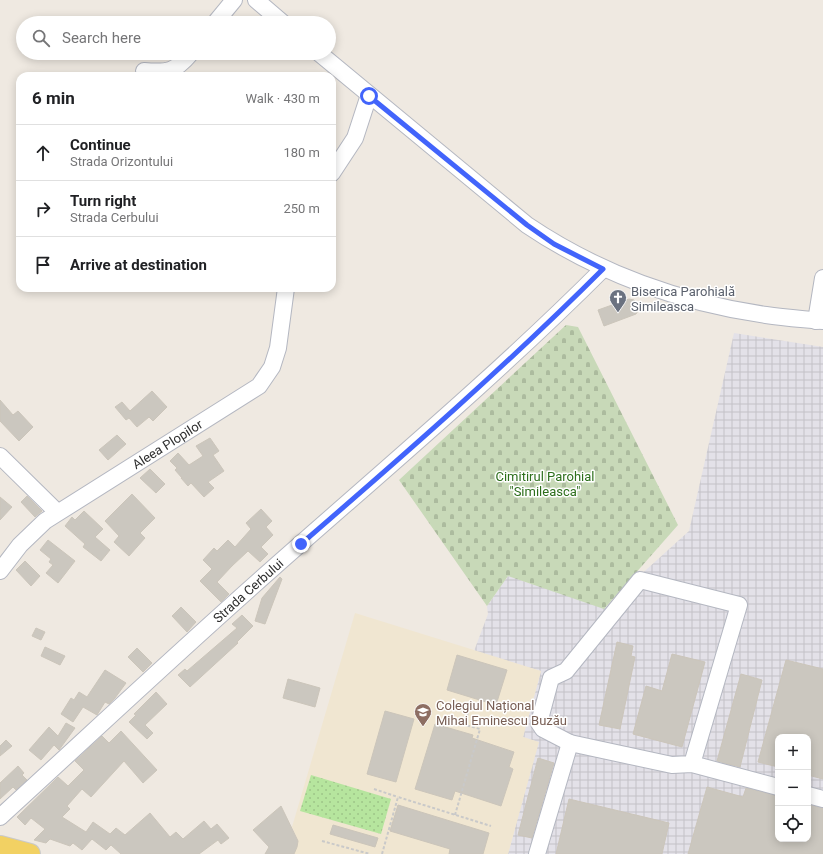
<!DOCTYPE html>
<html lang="en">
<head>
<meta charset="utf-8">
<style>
	body { margin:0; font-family:Roboto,sans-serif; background:#f6f6f6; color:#202124 }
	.controls { position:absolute; right:12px; bottom:12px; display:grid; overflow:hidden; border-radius:8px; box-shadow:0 2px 10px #0003 }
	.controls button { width:36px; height:36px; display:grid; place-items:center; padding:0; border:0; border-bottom:1px solid #e0e0e0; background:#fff; color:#202124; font:20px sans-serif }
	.stop { position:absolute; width:12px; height:12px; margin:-9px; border:3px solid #4264fb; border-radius:50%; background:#fff }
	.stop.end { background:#4264fb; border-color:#fff; box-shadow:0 1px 4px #0008 }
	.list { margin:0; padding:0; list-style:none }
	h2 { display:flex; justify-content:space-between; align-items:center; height:52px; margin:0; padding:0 16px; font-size:17px }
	h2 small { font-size:13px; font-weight:400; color:#757577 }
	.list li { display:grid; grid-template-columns:26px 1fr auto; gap:12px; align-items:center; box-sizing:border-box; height:56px; padding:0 16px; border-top:1px solid #e0e0e0 }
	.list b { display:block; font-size:15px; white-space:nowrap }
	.list p { margin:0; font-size:13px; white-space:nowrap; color:#757577 }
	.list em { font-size:13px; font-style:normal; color:#757577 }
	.icon { flex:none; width:22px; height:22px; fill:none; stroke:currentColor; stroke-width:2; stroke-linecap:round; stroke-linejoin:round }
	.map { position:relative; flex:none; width:823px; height:854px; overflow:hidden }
	.search { position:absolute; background:#fff; box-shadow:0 2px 10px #0003; left:16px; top:16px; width:320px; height:44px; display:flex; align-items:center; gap:10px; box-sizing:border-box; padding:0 14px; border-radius:22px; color:#757577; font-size:15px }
	.panel { position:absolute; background:#fff; box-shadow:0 2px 10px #0003; left:16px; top:72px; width:320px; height:220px; border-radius:12px }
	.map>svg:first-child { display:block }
	.industrial { fill:url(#industrial-grid); fill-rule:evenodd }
	.education { fill:#f0e6d1 }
	.cemetery { fill:url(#cemetery-stones) }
	.park { fill:url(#park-dots) }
	.building { fill:#cbc7bf; stroke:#cbc5ba }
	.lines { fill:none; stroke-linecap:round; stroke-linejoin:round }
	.minor-casing { stroke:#b4b7c1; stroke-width:18 }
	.major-casing { stroke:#c9c9c9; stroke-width:22 }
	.path { stroke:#c9c9c9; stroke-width:2; stroke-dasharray:3 2; stroke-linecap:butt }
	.minor { stroke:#fff; stroke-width:16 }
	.major { stroke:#f2d163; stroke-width:20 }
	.route { stroke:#4264fb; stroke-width:5 }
	.labels { text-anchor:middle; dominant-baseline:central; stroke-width:3; stroke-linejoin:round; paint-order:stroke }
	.worship-label { font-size:13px; fill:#5b616d; stroke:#fff; text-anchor:start }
	.street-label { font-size:13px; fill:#2e2e2e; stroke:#fff }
	.park-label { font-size:13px; fill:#2c6e1b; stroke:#fff }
	.education-label { font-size:13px; fill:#785e54; stroke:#fff; text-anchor:start }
</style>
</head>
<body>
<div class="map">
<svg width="823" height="854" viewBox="0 0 823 854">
	<defs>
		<pattern id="industrial-grid" width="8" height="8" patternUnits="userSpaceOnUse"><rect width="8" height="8" fill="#e3e1e8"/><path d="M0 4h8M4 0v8" fill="none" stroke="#c3c1c7"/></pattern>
		<pattern id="cemetery-stones" width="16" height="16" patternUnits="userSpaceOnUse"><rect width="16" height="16" fill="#c8d9b8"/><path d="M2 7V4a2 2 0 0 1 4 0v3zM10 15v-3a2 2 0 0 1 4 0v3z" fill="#acbb9e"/></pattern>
		<pattern id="park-dots" width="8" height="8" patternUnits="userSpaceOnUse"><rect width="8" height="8" fill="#b6e59e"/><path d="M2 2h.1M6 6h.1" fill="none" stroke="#9dc588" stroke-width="1.8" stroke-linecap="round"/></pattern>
	</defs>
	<rect width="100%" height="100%" fill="#efe9e1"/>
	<path class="industrial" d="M734 333 823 347V854H508L538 742 523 737 541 671 474 651 488 614 487 606 508 576 604 608 689 531ZM778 737H808V839H778Z"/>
	<path class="education" d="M355 613 541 671 523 737 539 742 508 854H294L298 841 292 827Z"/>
	<path class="cemetery" d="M566 325 578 327 678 525 604 609 508 576 487 606 399 480Z"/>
	<path class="park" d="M311 775 391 799 381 834 300 811Z"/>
	<path class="building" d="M629 299 634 300 638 304 639 309 636 314 604 326 598 310Z
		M152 391 167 407 153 421 149 417 137 427 129 418 126 420 115 407 122 402 130 411Z
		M0 400 13 415 18 411 33 427 19 441 0 421Z
		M117 435 126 444 108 460 99 450Z
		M210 438 219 451 213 455 224 471 208 482 214 488 204 497 191 483 188 486 181 478H182L175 470 177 468 170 461 178 453 189 465 203 456 196 446Z
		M150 469 165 484 156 493 140 478Z
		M132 494 155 518 140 533 145 538 129 556 114 542 119 536 105 521Z
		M27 496 42 511 35 517 21 502Z
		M0 497 12 507 0 520Z
		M261 509 272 521 266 527 273 535 261 547 268 554 260 562 248 551 232 566 217 582 229 594 221 602 200 581 212 569 203 560 214 548 217 551 228 540 235 547 251 529 246 523Z
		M84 511 103 529 95 537 110 550 101 561 83 547 85 544 65 526 72 517 75 520Z
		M48 540 75 561 58 583 46 573 53 565 49 562 51 559 40 550Z
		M25 561 40 576 31 586 16 570Z
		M280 577 282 579 265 624 255 621 262 598Z
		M181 607 196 622 187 632 172 616Z
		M242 615 253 626 237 642 238 643 190 687 178 675 185 669 187 671 237 628 232 624Z
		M36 628 45 632 41 640 32 636Z
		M617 642 633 646 631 656 635 657 620 729 599 725Z
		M45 647 65 656 60 665 41 656Z
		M137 648 152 663 143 672 128 657Z
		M672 654 705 662 682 747 633 734 646 686 662 691Z
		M457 655 507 670 496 705 447 690Z
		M786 660 823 669V779L808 775V737H778V767L758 762Z
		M105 670 126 683 115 698 109 704 105 702 97 715 83 707 73 722 61 714 71 698 74 700 79 692 87 697Z
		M741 674 762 680 740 767 717 761Z
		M288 679 320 688 315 707 283 698Z
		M156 692 167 704 145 725 153 733 147 739 129 722 136 715 134 714Z
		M385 711 414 719 396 782 367 774Z
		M66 723 75 728 59 750 54 745 41 760 29 750 49 727 58 736Z
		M435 724 473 735 472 738 514 752 509 767 513 769 501 806 455 791 452 800 415 789Z
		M121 731 157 770 143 783 124 761 91 797 82 789 67 806 70 809 62 817 86 832 93 822 110 834 116 828 125 835 150 813 170 837 176 832 183 839 204 821 211 829 217 824 229 838 221 844 218 840 199 854H121L111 845 106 850 92 839 82 850 73 843 70 846 50 839 46 843 34 840 45 829 31 818 25 825 17 817 58 777 68 786 84 770 75 761 102 736 109 743Z
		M6 740 12 746 0 756V746Z
		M538 758 554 763 532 838 518 835Z
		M18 766 24 773 22 775 27 780 16 790 13 787 0 799V783Z
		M707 787 743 797 746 788 778 796V839H808V805L823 808V854H688Z
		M569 799 669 823 662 854H556Z
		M398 805 489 833 483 854H449L450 849 390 831Z
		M281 806 298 841 297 847 294 854H265L269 847 253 830Z
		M333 825 378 838 375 847 330 834Z"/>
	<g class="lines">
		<defs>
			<g id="minor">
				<path d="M256 0 283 23"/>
				<path d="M215 23 234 0"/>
				<path d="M319 53 527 225C598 273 681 303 766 315 785 318 804 319 823 321"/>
				<path d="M144 71C168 73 175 72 191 53"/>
				<path d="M332 173 355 138 369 95"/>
				<path d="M816 321 823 278"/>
				<path d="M0 456 57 512"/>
				<path id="s1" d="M0 571 20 545 45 521 259 386 272 367 278 348 286 288"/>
				<path d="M692 764 739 605 640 580 566 671 551 678 539 723 543 729 570 743 672 765 692 764 778 787"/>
				<path d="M808 795 823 799"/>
				<path id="s2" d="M0 817C91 734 180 650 272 569 384 470 498 374 603 269"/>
				<path d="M537 854 570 743"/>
			</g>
			<path id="major" d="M0 846 30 854"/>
		</defs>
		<use href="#minor" class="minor-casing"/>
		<use href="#major" class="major-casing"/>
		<path class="path" d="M374 789 398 797
			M455 815 480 729 465 725 470 703
			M322 841 370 854
			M382 854 398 797 491 826"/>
		<use href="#minor" class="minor"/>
		<use href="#major" class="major"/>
	</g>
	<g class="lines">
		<path class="route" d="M301 544C404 455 507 365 603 269L554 244 527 225 369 96"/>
	</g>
	<defs>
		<symbol id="church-pin" viewBox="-11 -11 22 30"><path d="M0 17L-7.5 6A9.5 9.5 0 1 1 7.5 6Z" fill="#6b7280" stroke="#fff"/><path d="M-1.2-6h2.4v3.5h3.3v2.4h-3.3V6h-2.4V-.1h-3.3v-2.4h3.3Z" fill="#fff"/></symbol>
		<symbol id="school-pin" viewBox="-11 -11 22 30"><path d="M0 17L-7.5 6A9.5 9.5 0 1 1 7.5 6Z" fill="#8d6e63" stroke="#fff"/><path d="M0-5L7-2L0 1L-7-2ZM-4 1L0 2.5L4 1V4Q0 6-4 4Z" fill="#fff"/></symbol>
	</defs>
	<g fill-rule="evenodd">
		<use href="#church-pin" x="608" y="288" width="20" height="27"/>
		<use href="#school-pin" x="413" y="702" width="20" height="27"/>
	</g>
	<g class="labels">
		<g class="worship-label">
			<text x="631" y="291">Biserica Parohială<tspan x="631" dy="15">Simileasca</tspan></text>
		</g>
		<g class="street-label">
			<text stroke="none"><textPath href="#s1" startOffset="212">Aleea Plopilor</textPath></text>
			<text stroke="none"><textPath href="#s2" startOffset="336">Strada Cerbului</textPath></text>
		</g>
		<g class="park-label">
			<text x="545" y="476">Cimitirul Parohial<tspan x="545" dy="15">"Simileasca"</tspan></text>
		</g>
		<g class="education-label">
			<text x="436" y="705">Colegiul Național<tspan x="436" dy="15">Mihai Eminescu Buzău</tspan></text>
		</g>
	</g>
</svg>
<div class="controls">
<button>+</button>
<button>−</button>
<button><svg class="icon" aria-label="locate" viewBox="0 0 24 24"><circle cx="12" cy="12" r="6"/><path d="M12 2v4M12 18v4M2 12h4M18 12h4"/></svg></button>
</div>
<div class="stop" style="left:369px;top:96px"></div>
<div class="stop end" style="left:301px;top:544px"></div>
<div class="search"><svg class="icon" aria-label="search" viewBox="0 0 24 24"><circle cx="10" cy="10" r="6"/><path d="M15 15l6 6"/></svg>Search here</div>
<section class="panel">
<h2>6 min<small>Walk · 430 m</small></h2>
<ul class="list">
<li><svg class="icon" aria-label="ahead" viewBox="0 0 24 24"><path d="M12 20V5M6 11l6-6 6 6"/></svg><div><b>Continue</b><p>Strada Orizontului</p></div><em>180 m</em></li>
<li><svg class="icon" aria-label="right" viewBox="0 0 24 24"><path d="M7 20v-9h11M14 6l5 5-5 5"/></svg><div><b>Turn right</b><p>Strada Cerbului</p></div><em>250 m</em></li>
<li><svg class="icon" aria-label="arrive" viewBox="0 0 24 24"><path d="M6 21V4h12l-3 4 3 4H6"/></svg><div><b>Arrive at destination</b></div></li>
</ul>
</section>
</div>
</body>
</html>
